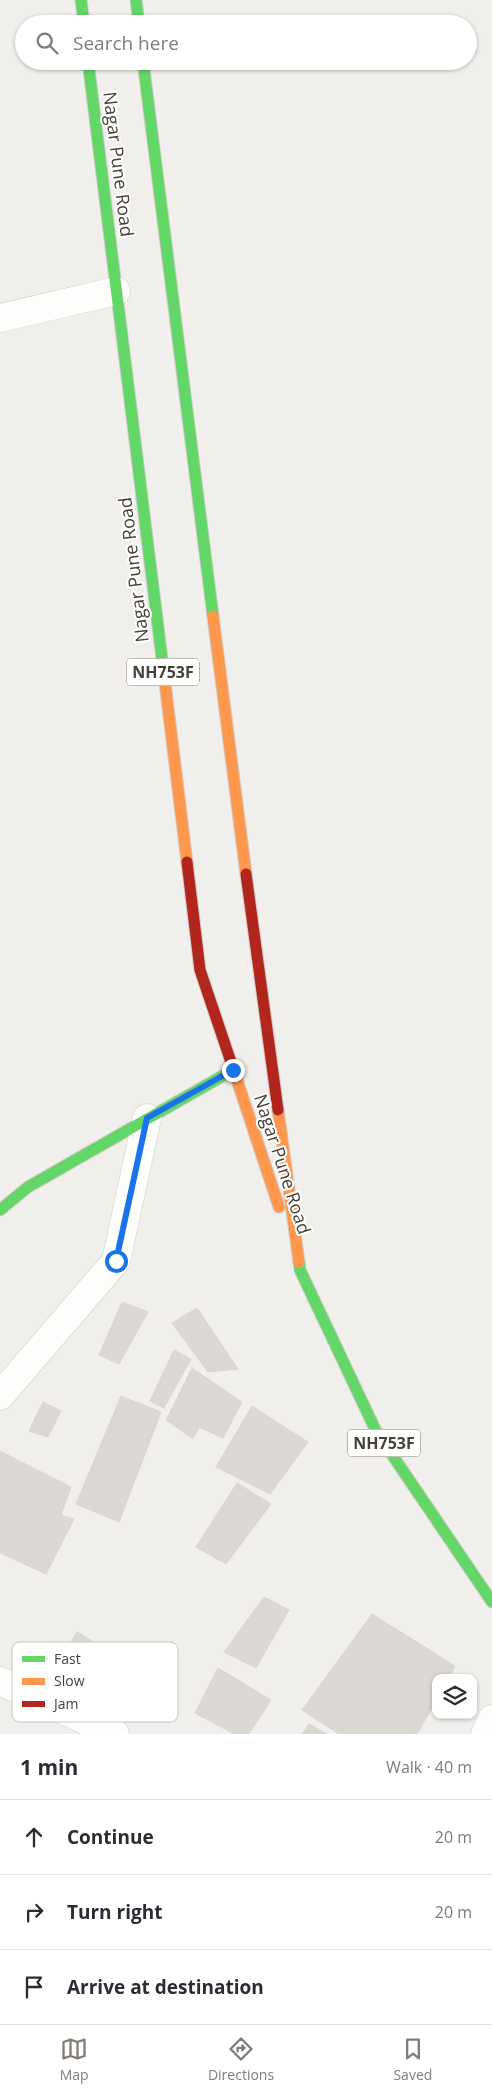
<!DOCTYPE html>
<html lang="en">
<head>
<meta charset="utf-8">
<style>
	body { margin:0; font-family:"Open Sans",sans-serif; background:#f7f7f7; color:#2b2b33 }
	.controls { position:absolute; right:15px; bottom:15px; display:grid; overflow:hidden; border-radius:10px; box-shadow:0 1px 4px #0004 }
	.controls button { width:45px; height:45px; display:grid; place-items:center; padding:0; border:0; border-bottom:1px solid #e1e1e2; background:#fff; color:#2b2b33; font:25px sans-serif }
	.stop { position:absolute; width:15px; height:15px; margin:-11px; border:4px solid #1a73e8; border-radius:50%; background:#fff }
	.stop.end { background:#1a73e8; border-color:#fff; box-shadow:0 1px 5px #0008 }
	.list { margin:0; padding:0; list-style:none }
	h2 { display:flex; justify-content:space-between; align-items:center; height:65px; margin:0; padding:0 20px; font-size:21px }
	h2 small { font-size:16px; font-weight:400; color:#7c7c81 }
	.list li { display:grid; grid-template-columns:32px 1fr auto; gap:15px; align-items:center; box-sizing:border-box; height:75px; padding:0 20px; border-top:1px solid #e1e1e2 }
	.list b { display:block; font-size:19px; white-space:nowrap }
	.list em { font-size:16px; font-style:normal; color:#7c7c81 }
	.icon { flex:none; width:28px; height:28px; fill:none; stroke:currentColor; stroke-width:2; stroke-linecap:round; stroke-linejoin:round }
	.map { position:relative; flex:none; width:492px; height:1734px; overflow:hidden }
	.search { position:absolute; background:#fff; box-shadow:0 1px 4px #0004; left:15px; right:15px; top:15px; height:55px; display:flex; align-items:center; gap:12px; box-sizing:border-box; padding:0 18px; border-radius:28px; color:#7c7c81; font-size:19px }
	.sheet { height:290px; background:#fff }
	nav { display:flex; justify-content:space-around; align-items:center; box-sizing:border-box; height:70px; border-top:1px solid #e1e1e2; background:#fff; font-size:14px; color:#7c7c81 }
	nav a { display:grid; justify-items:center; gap:2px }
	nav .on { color:#827d77 }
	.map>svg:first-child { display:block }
	.building { fill:#dbd8d4; stroke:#d9d6d2 }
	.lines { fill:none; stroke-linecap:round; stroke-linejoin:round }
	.street-casing { stroke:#cfcdca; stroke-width:29 }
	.fast-casing { stroke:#d0cbc3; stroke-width:13 }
	.slow-casing { stroke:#d0cbc3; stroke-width:13 }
	.jam-casing { stroke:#d0cbc3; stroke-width:13 }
	.street { stroke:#fdfdfc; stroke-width:28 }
	.fast { stroke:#63d668; stroke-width:11 }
	.slow { stroke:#ff974d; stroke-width:11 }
	.jam { stroke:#b3261e; stroke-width:11 }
	.route { stroke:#1a73e8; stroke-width:6 }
	.labels { text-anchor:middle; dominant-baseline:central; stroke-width:4; stroke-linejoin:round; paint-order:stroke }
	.shield { fill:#fff; stroke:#7e7974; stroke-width:1 }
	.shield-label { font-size:16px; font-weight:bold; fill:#464038 }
	.street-label { font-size:18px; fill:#464038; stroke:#fff }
	.key { fill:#fff; stroke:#c8c6c3; stroke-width:1 }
	.key-label { font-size:14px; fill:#464038 }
</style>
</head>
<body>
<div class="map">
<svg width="492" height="1734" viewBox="0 0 492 1734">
	<rect width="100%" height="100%" fill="#f1efec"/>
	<path class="building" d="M122 1302 148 1312 119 1364 99 1355Z
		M197 1308 238 1369 208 1372 172 1323Z
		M174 1350 191 1359 164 1408 150 1401Z
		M192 1368 242 1402 223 1438 199 1427 193 1439 166 1420Z
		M121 1396 161 1412 119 1522 76 1504Z
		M43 1402 61 1411 48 1437 29 1431Z
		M252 1406 308 1442 270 1494 216 1467Z
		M0 1451 71 1487 61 1515 74 1519 46 1574 0 1553Z
		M237 1483 271 1504 226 1564 196 1547Z
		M264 1597 289 1610 256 1668 224 1652Z
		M372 1614 455 1666 449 1678H436V1701L417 1734H339L302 1710Z
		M77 1632 104 1648 90 1673 62 1657Z
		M218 1668 271 1700 249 1734H234L195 1713Z
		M309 1724 327 1734H302Z"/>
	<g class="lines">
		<defs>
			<path id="street" d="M0 318 116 291
				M0 1396 116 1261 147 1118
				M0 1681 115 1734
				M485 1734 492 1719"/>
			<path id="fast" d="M81 0 84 24
				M136 0 139 24
				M88 61 165 683
				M143 61 213 616
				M0 1210 28 1187 233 1070
				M299 1262 300 1270 376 1431 492 1602"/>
			<path id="slow" d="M213 616 246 874
				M165 683 187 862
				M235 1074 279 1207
				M278 1110 299 1262"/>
			<path id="jam" d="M187 862 200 970 235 1074
				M246 874 278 1110"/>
		</defs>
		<use href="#street" class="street-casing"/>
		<use href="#fast" class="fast-casing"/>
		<use href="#slow" class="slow-casing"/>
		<use href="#jam" class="jam-casing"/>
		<use href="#street" class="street"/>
		<use href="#fast" class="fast"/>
		<use href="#slow" class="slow"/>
		<use href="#jam" class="jam"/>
	</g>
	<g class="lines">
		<path class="route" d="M116 1261 147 1118 233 1070"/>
	</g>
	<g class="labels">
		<g class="shield">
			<rect x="127" y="658.5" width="72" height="27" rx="4"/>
			<rect x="348" y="1429.5" width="72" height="27" rx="4"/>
		</g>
		<g class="shield-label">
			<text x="163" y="672">NH753F</text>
			<text x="384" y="1443">NH753F</text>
		</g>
		<g class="street-label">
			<text transform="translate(119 164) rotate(83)">Nagar Pune Road</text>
			<text transform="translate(133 570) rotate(-97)">Nagar Pune Road</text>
			<text transform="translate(283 1164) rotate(72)">Nagar Pune Road</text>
		</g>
	</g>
	<rect x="12" y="1642" width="166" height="80" rx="8" class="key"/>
	<rect x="22" y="1656" width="23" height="6" fill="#63d668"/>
	<rect x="22" y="1678" width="23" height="7" fill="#ff974d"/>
	<rect x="22" y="1701" width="23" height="6" fill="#b3261e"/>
	<g class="key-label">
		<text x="54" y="1664">Fast</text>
		<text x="54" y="1686">Slow</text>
		<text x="54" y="1709">Jam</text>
	</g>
</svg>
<div class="controls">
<button><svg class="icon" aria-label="layers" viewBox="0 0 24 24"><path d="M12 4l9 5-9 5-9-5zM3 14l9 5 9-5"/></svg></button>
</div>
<div class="stop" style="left:116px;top:1261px"></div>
<div class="stop end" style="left:233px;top:1070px"></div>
<div class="search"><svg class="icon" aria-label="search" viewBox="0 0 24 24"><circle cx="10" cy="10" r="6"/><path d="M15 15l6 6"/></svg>Search here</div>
</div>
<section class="sheet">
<h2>1 min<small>Walk · 40 m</small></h2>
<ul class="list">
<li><svg class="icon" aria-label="ahead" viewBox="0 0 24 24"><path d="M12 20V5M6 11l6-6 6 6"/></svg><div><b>Continue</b></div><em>20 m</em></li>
<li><svg class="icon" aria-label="right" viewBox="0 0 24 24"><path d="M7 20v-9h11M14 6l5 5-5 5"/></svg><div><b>Turn right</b></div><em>20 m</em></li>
<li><svg class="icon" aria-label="arrive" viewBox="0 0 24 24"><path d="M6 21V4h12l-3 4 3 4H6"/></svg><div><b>Arrive at destination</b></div></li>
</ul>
</section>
<nav>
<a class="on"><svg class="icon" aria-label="map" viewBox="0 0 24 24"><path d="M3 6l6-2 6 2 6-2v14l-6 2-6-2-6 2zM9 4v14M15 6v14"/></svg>Map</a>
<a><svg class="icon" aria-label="directions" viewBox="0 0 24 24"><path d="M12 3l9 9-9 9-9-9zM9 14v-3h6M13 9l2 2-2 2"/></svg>Directions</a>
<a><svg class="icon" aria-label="saved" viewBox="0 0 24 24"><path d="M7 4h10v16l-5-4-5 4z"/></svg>Saved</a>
</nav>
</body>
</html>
